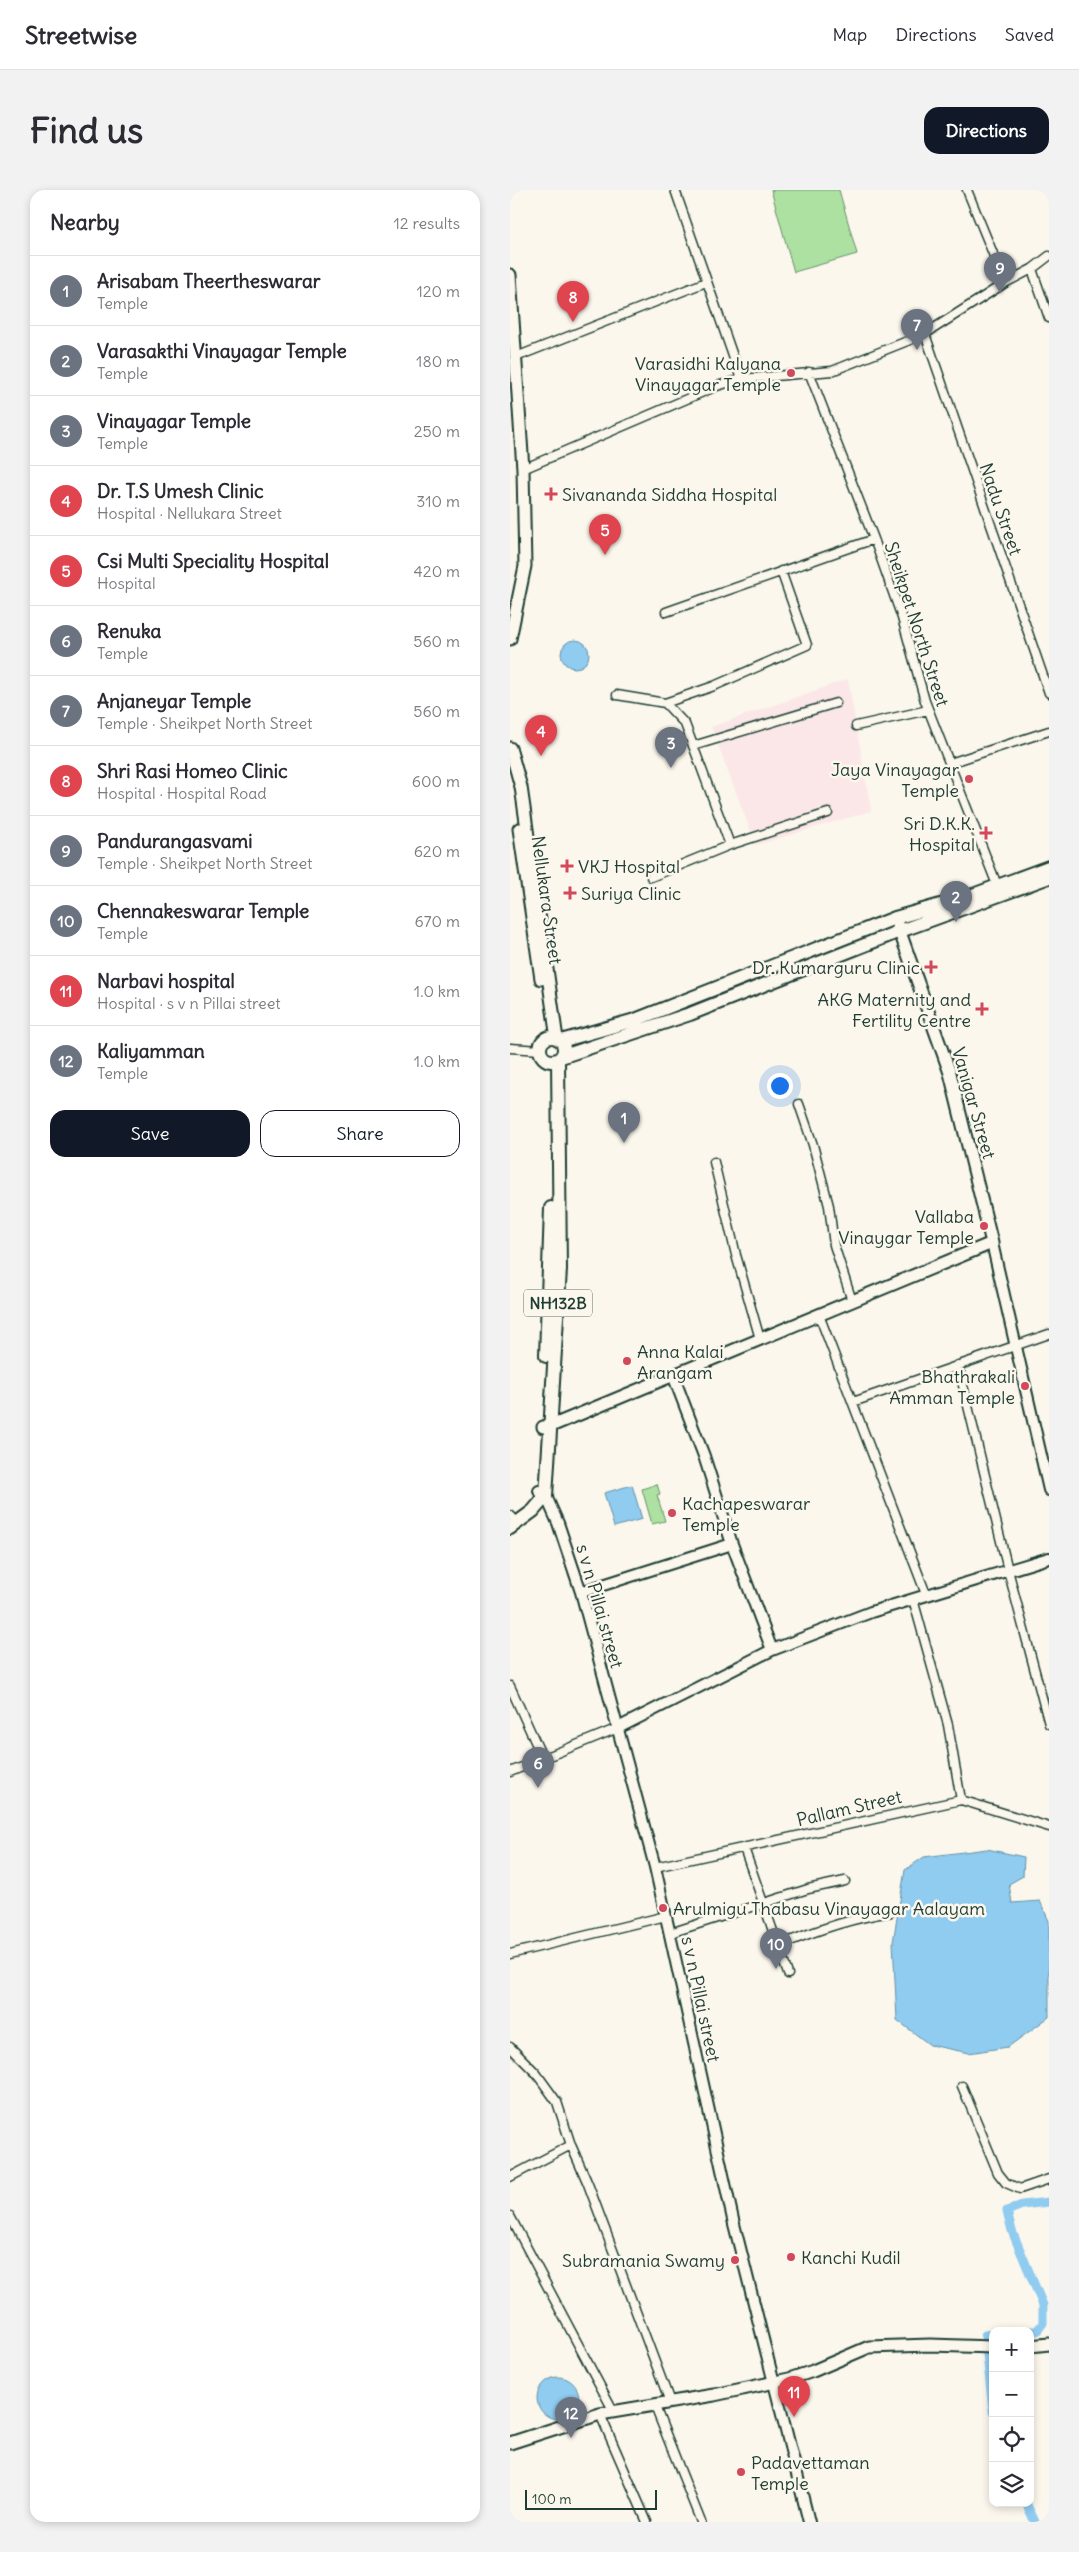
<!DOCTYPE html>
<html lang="en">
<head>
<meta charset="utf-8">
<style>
	body { margin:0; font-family:Delius,sans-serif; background:#f2f2f3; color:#2b2b33 }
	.controls { position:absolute; right:15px; bottom:15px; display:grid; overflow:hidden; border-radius:10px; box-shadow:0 2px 8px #0003 }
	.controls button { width:45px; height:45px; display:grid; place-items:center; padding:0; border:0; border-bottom:1px solid #e1e1e2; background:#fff; color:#2b2b33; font:25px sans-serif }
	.scale { position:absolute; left:15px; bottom:12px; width:132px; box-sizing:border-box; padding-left:5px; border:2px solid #1f3d34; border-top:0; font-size:14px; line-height:18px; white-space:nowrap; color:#1f3d34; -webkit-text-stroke:4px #fbf7ec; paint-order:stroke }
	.you { position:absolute; left:269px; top:895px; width:18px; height:18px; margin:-12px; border:4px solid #fff; border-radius:50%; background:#1a73e8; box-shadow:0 0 0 8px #1a73e833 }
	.badge { display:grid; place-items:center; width:32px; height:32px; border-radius:50%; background:#111827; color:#fff; font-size:16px; font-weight:700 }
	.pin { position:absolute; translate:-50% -41px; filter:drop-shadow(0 1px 2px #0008) }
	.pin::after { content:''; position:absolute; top:26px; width:18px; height:15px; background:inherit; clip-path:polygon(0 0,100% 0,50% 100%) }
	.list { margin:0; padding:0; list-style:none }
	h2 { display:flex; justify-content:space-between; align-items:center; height:65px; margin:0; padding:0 20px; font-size:21px }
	h2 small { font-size:16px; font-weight:400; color:#7c7c81 }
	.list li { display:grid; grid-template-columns:32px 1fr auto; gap:15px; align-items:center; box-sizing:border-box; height:70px; padding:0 20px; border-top:1px solid #e1e1e2 }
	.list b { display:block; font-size:19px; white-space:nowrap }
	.list p { margin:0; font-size:16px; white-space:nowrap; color:#7c7c81 }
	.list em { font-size:16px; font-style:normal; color:#7c7c81 }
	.actions { display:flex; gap:10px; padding:15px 20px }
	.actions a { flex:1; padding:11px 0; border:1px solid #111827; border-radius:15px; text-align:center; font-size:18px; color:#111827 }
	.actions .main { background:#111827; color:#fff }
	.icon { flex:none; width:28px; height:28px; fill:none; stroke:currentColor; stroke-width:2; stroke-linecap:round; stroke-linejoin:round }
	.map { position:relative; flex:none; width:539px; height:2332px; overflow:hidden; border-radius:15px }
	header { display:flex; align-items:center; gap:30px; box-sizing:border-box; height:70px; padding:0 25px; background:#fff; border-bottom:1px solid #e1e1e2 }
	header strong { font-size:24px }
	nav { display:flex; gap:28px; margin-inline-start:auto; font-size:18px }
	.intro { display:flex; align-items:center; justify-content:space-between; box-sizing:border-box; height:120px; padding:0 30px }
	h1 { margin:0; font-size:35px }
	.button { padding:12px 22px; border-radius:15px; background:#111827; color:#fff; font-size:18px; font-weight:700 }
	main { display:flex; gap:30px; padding:0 30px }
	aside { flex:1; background:#fff; border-radius:15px; box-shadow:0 2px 8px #0003 }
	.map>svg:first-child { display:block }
	.built { fill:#fbe7e7 }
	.green { fill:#ade1a2; stroke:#668f6b }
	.water { fill:#90cbf0; stroke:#6392a5 }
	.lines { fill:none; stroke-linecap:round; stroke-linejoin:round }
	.canal { stroke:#90cbf0; stroke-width:9 }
	.minor-casing { stroke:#1f3d34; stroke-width:11 }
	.tertiary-casing { stroke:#1f3d34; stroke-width:14 }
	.secondary-casing { stroke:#1f3d34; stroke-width:15 }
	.trunk-casing { stroke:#1f3d34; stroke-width:16 }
	.minor { stroke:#fbf7ec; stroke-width:8 }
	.tertiary { stroke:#fbf7ec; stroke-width:10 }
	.secondary { stroke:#fbf7ec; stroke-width:11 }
	.trunk { stroke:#fbf7ec; stroke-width:12 }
	.poi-dot { fill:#d1495b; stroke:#fbf7ec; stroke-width:2 }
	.labels { text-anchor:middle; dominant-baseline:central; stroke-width:5; stroke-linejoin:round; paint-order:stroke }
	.shield { fill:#fbf7ec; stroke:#61756b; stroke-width:1 }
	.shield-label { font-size:16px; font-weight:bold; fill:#1f3d34 }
	.poi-label { font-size:18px; fill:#1f3d34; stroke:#fbf7ec; text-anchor:end }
	.street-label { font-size:18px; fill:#1f3d34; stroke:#fbf7ec }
</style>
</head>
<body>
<header>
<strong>Streetwise</strong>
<nav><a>Map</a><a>Directions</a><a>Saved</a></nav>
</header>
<div class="intro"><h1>Find us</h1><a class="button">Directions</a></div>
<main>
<aside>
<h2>Nearby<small>12 results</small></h2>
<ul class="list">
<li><span class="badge" style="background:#6b7280">1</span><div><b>Arisabam Theertheswarar</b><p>Temple</p></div><em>120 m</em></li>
<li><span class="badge" style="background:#6b7280">2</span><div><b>Varasakthi Vinayagar Temple</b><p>Temple</p></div><em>180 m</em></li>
<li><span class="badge" style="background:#6b7280">3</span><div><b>Vinayagar Temple</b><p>Temple</p></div><em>250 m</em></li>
<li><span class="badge" style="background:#e0444e">4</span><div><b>Dr. T.S Umesh Clinic</b><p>Hospital · Nellukara Street</p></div><em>310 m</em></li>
<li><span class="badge" style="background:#e0444e">5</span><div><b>Csi Multi Speciality Hospital</b><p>Hospital</p></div><em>420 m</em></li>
<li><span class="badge" style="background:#6b7280">6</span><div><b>Renuka</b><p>Temple</p></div><em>560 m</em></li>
<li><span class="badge" style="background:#6b7280">7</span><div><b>Anjaneyar Temple</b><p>Temple · Sheikpet North Street</p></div><em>560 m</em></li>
<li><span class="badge" style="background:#e0444e">8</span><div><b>Shri Rasi Homeo Clinic</b><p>Hospital · Hospital Road</p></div><em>600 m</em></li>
<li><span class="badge" style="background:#6b7280">9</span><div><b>Pandurangasvami</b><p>Temple · Sheikpet North Street</p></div><em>620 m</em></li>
<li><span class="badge" style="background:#6b7280">10</span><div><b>Chennakeswarar Temple</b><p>Temple</p></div><em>670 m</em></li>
<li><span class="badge" style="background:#e0444e">11</span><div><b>Narbavi hospital</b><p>Hospital · s v n Pillai street</p></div><em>1.0 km</em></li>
<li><span class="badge" style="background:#6b7280">12</span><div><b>Kaliyamman</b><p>Temple</p></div><em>1.0 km</em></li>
</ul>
<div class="actions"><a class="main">Save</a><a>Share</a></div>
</aside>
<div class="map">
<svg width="539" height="2332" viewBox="0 0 539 2332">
	<rect width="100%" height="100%" fill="#fbf7ec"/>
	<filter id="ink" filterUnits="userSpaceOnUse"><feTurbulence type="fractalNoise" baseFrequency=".02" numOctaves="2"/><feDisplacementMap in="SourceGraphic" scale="10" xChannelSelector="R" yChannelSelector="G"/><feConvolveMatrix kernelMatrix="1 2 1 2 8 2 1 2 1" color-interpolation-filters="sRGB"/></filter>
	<g filter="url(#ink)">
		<path class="built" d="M338 489 361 621 246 655 201 537Z"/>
		<path class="green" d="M261 0H329L347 64 284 82Z
			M147 1294 150 1304 147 1305 155 1331 142 1334 132 1299Z"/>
		<path class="water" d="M51 464a14 14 0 1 1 28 0a14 14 0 1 1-28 0Z
			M122 1295 132 1329 104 1337 94 1303Z
			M477 1659 514 1667 513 1686 499 1694 502 1713 530 1711 539 1731V1827L498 1857 459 1863 420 1855 387 1830 383 1752 395 1680 414 1667Z
			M27 2208a21 21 0 1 1 42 0a21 21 0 1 1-42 0Z"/>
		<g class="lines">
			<path class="canal" d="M520 2141H527L533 2133V2115L502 2041 497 2021 512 2015 539 2012
				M483 2144 475 2145 483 2221
				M516 2313 525 2332"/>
			<defs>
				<path id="minor" d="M165 0 231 189
					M457 0 495 93
					M522 79 539 128
					M415 144 539 503
					M6 167 196 92
					M299 182 364 349 392 428 415 511 487 695
					M13 279 207 196 231 189 322 181 415 144 495 93 522 79 539 66
					M156 422 364 349
					M107 505 155 513 175 534 220 655
					M155 513 204 496 297 455 271 381
					M346 536 418 520
					M183 556 326 513
					M440 573 539 541
					M141 687 220 655 318 623
					M0 858 31 860
					M289 914 303 955 319 1016 324 1055 342 1111
					M204 972 226 1065 250 1149
					M309 1125 416 1404
					M448 1175 498 1380 539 1534
					M343 1212 539 1144
					M0 1325 3 1328
					M403 1409 438 1535 451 1610
					M0 1496 33 1569
					M0 1582 108 1538
					M234 1658 278 1784
					M145 1677 451 1610 539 1637
					M160 1743 298 1699 335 1691
					M268 1756C306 1740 341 1728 381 1722
					M0 1764 156 1726
					M0 1857 26 1883 47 1912 61 1955 78 1994 160 2212
					M452 1896 488 1983 496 1993 510 1999 539 1989
					M0 1987 61 1955
					M0 2026 104 2222
					M144 2214 191 2332
					M90 2224 137 2332"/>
				<path id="tertiary" d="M482 1053 539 1300
					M29 1301 36 1306 48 1333 71 1402 145 1677 224 2034 299 2332
					M222 1354 262 1460
					M71 1402 222 1354 194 1266 163 1185
					M108 1538 262 1460 361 1422 539 1368"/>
				<path id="secondary" d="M0 85 13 279 15 376 0 449
					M0 558 11 597 47 849
					M9 639 31 789
					M33 1237 41 1236 482 1053 440 883 385 728
					M520 2156 539 2154
					M0 2253 90 2224 204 2205 279 2189 303 2181 359 2157 420 2155 483 2157"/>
				<path id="trunk" d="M30 859a12 12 0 1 1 24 0a12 12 0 1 1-24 0Z
					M51 851 125 830 385 728 455 708 539 677
					M51 867 180 824 390 741 539 687
					M36 1166 41 1018
					M0 1338 23 1321 36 1306 50 1079 48 870"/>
			</defs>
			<use href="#minor" class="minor-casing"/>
			<use href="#tertiary" class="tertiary-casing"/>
			<use href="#secondary" class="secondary-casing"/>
			<use href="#trunk" class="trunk-casing"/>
			<use href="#minor" class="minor"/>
			<use href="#tertiary" class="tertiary"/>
			<use href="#secondary" class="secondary"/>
			<use href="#trunk" class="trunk"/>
		</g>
	</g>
	<g class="poi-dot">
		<circle cx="281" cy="183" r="5"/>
		<path d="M38.5 296.5h5v5h5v5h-5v5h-5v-5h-5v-5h5z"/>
		<circle cx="459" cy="589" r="5"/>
		<path d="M473.5 635.5h5v5h5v5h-5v5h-5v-5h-5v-5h5z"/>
		<path d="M54.5 668.5h5v5h5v5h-5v5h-5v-5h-5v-5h5z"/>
		<path d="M57.5 695.5h5v5h5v5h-5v5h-5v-5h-5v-5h5z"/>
		<path d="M418.5 769.5h5v5h5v5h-5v5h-5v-5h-5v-5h5z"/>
		<path d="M469.5 811.5h5v5h5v5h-5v5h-5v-5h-5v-5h5z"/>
		<circle cx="474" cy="1036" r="5"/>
		<circle cx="117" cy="1171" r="5"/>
		<circle cx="515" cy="1196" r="5"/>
		<circle cx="162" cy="1323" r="5"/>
		<circle cx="153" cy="1718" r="5"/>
		<circle cx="281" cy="2067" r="5"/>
		<circle cx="225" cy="2070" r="5"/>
		<circle cx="231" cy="2282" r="5"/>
	</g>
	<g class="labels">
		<rect class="shield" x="14" y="1099.5" width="68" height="27" rx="4"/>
		<g class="shield-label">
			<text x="48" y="1113">NH132B</text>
		</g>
		<g class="poi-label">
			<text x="271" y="173">Varasidhi Kalyana<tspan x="271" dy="21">Vinayagar Temple</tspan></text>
			<text x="52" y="304" text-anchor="start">Sivananda Siddha Hospital</text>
			<text x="449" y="579">Jaya Vinayagar<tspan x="449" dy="21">Temple</tspan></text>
			<text x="465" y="633">Sri D.K.K.<tspan x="465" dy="21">Hospital</tspan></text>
			<text x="68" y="676" text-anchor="start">VKJ Hospital</text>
			<text x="71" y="703" text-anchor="start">Suriya Clinic</text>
			<text x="410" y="777">Dr. Kumarguru Clinic</text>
			<text x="461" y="809">AKG Maternity and<tspan x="461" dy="21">Fertility Centre</tspan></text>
			<text x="464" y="1026">Vallaba<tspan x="464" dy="21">Vinaygar Temple</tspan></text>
			<text x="127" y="1161" text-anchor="start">Anna Kalai<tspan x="127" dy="21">Arangam</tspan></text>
			<text x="505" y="1186">Bhathrakali<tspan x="505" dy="21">Amman Temple</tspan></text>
			<text x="172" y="1313" text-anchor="start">Kachapeswarar<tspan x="172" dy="21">Temple</tspan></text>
			<text x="163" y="1718" text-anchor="start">Arulmigu Thabasu Vinayagar Aalayam</text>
			<text x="291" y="2067" text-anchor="start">Kanchi Kudil</text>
			<text x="215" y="2070">Subramania Swamy</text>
			<text x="241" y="2272" text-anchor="start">Padavettaman<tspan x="241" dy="21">Temple</tspan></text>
		</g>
		<g class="street-label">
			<text transform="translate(491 319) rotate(71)">Nadu Street</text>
			<text transform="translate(407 434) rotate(72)">Sheikpet North Street</text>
			<text transform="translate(37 710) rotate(82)">Nellukara Street</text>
			<text transform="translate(464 913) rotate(74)">Vanigar Street</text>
			<text transform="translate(90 1416) rotate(74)">s v n Pillai street</text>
			<text transform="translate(339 1618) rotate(-13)">Pallam Street</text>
			<text transform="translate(191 1809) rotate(78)">s v n Pillai street</text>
		</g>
	</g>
</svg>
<div class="controls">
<button>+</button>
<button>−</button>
<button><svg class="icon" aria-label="locate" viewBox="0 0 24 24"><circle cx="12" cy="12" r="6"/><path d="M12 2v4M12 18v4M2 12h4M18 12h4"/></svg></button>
<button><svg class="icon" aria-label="layers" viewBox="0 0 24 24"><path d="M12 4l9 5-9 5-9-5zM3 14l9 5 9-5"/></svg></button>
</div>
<div class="scale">100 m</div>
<div class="you"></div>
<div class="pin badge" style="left:114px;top:953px;background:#6b7280">1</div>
<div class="pin badge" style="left:446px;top:732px;background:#6b7280">2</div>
<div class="pin badge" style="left:161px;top:578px;background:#6b7280">3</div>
<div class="pin badge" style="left:31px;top:566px;background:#e0444e">4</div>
<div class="pin badge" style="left:95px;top:365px;background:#e0444e">5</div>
<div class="pin badge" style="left:28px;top:1598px;background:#6b7280">6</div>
<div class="pin badge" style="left:407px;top:160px;background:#6b7280">7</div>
<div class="pin badge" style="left:63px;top:132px;background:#e0444e">8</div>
<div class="pin badge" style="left:490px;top:103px;background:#6b7280">9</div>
<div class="pin badge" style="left:266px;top:1779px;background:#6b7280">10</div>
<div class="pin badge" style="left:284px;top:2227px;background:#e0444e">11</div>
<div class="pin badge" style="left:61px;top:2248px;background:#6b7280">12</div>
</div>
</main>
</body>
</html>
